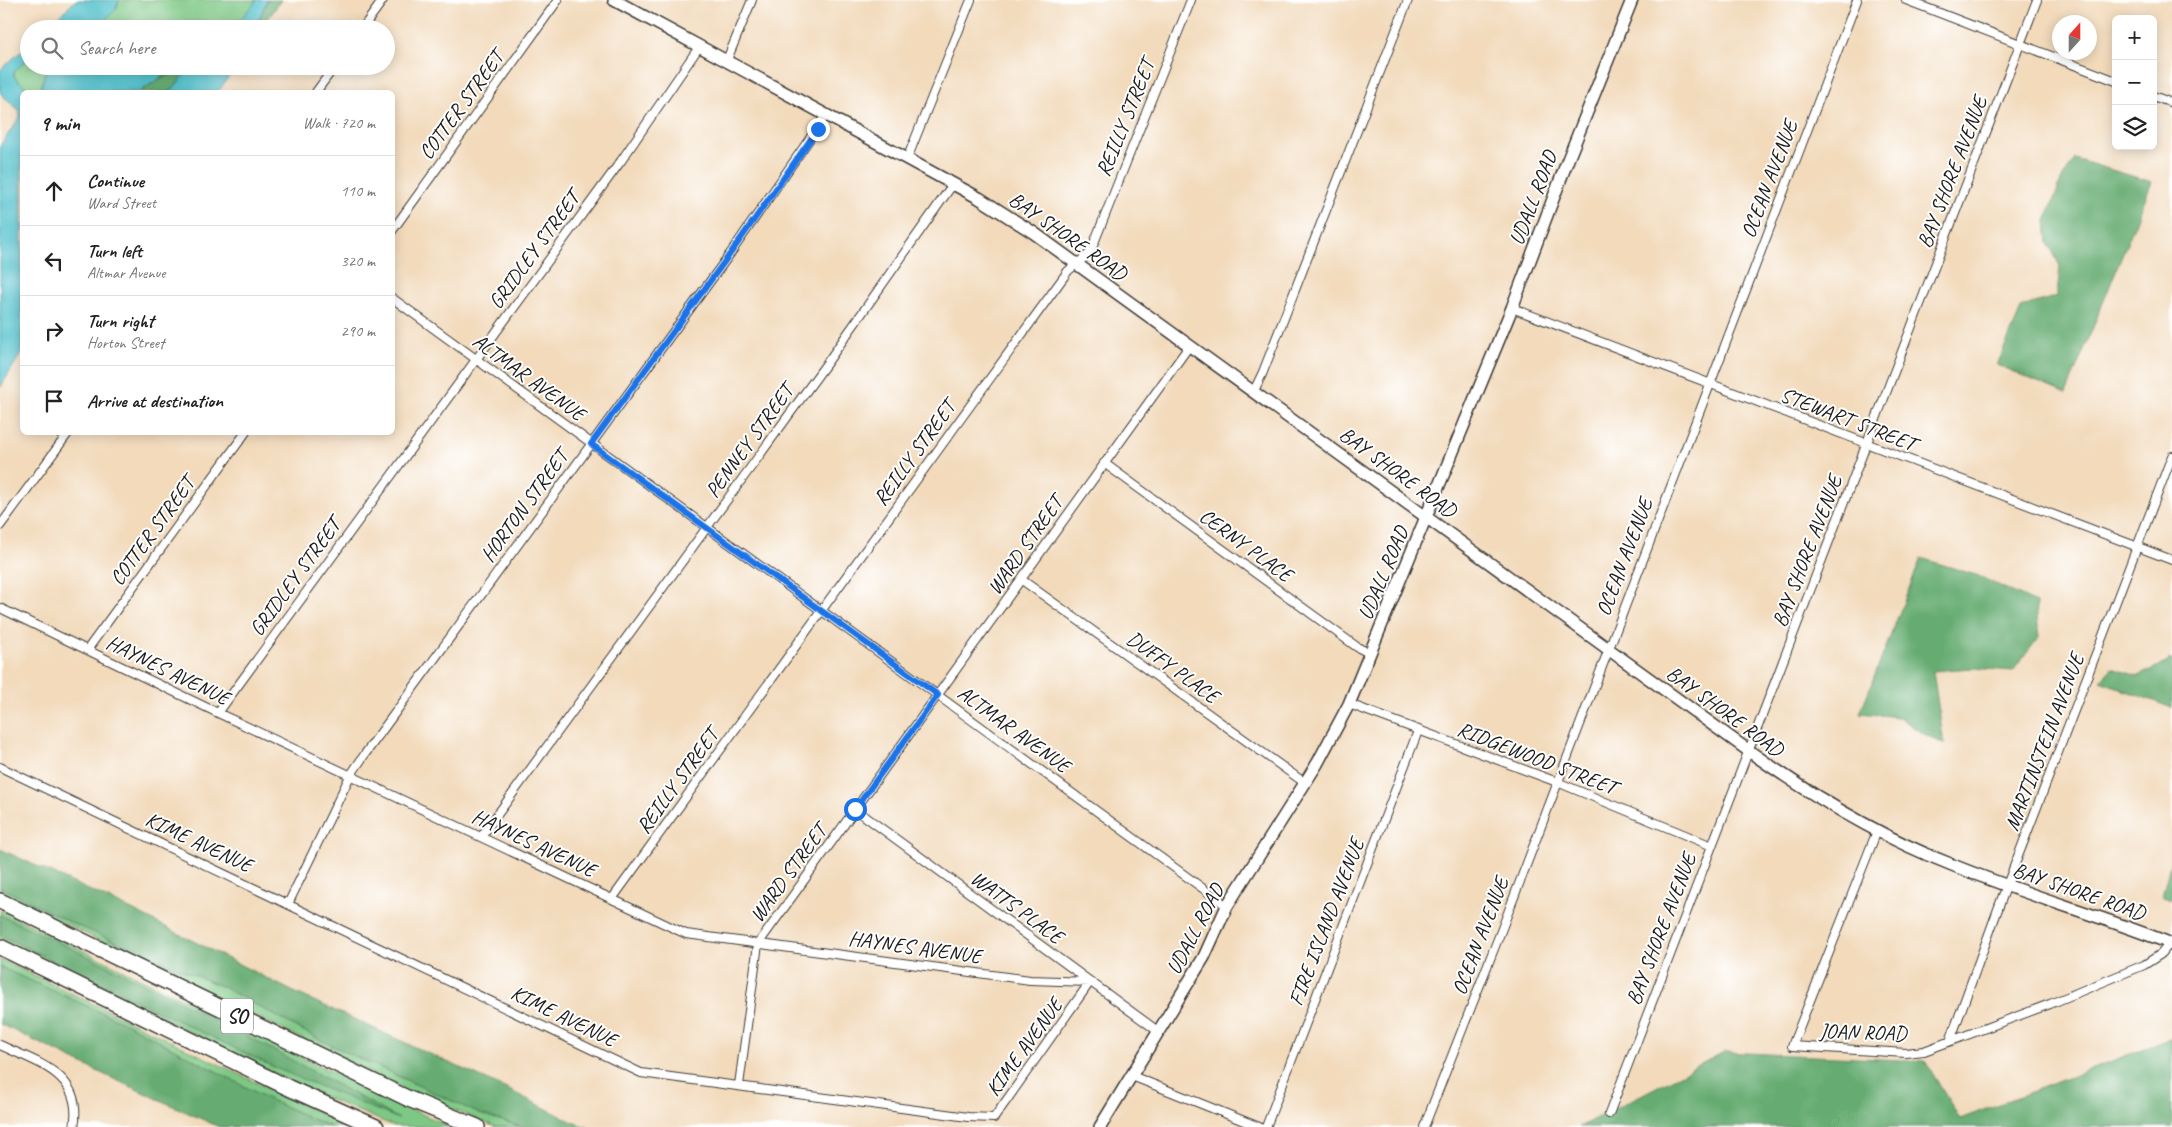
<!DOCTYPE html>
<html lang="en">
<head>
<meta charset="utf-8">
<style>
	body { margin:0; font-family:Caveat,sans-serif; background:#f2f2f2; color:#222 }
	.controls { position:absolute; right:15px; top:15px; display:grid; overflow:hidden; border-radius:8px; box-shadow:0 2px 12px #0003 }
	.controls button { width:45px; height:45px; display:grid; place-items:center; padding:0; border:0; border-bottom:1px solid #e0e0e0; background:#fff; color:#222; font:25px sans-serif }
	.compass { position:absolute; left:2052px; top:15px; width:45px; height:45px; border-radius:50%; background:#fff; box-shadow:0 2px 12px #0003; rotate:21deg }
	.stop { position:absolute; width:15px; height:15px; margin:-11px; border:4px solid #1a73e8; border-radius:50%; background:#fff }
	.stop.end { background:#1a73e8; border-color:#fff; box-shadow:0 1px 5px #0008 }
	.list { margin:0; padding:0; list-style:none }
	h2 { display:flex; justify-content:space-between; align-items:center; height:65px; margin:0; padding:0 20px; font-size:21px }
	h2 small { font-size:16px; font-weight:400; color:#767676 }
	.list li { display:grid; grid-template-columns:32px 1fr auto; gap:15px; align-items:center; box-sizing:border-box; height:70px; padding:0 20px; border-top:1px solid #e0e0e0 }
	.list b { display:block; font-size:19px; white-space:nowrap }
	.list p { margin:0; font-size:16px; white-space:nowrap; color:#767676 }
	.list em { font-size:16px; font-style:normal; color:#767676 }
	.icon { flex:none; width:28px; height:28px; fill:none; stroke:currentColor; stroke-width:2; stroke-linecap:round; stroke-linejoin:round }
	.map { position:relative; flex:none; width:2172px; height:1127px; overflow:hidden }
	.search { position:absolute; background:#fff; box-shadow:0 2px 12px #0003; left:20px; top:20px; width:375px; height:55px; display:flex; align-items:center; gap:12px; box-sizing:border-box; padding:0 18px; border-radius:28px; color:#767676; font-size:19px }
	.panel { position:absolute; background:#fff; box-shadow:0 2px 12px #0003; left:20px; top:90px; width:375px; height:345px; border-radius:8px }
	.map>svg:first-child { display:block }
	.green { fill:#7ec885; stroke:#4d7250 }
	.forest { fill:#66ac72; stroke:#416447 }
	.water { fill:#55c2cd; stroke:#386f74 }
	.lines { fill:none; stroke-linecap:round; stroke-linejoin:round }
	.street-casing { stroke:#3c3834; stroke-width:10 }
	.secondary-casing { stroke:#3c3834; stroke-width:14 }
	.highway-casing { stroke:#3c3834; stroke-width:18 }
	.street { stroke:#fff; stroke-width:8 }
	.secondary { stroke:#fff; stroke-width:11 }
	.highway { stroke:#fff; stroke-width:15 }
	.route { stroke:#1a73e8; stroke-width:6 }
	.labels { text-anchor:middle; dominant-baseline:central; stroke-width:4; stroke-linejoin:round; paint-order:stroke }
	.shield { fill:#fff; stroke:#606060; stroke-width:1 }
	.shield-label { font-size:20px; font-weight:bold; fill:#1c1c1c }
	.street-label { font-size:21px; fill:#1c1c1c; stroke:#fff }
</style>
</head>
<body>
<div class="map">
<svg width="2172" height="1127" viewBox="0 0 2172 1127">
	<rect width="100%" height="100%" fill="#fff"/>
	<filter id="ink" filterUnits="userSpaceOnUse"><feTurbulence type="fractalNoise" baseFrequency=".02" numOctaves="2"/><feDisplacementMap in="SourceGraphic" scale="10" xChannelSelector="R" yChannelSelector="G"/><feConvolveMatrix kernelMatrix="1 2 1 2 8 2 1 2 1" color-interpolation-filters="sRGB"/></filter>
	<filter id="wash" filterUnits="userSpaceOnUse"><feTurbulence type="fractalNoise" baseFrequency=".0096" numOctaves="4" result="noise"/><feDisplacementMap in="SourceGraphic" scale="20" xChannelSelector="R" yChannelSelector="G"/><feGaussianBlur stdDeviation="1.12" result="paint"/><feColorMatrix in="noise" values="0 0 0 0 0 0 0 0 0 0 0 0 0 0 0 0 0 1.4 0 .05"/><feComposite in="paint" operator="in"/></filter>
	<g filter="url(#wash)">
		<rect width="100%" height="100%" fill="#f2dabb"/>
		<path class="green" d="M119 0H257L241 19 222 29H104V21L116 9Z
			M29 57V66H47L40 92H30L14 77V72Z
			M168 66H192L186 73 176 71 159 79Z
			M0 887 76 925 223 987 320 1040 480 1114 522 1127H496L410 1093 166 972 0 893Z
			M0 910 390 1100 451 1127 394 1126 310 1091 0 939Z
			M0 959 349 1127H331L272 1101 127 1024 0 967Z"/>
		<path class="forest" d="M267 0H281L264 25 257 24Z
			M176 71 186 73 170 92H140L143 89Z
			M2075 159 2152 182 2066 394 1997 365 2022 307 2057 296 2060 266 2048 243 2046 221 2061 181Z
			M1921 558 1979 576 2036 603 2039 637 2013 671 1973 668 1933 671 1944 744 1922 733 1899 717 1860 713Z
			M2172 660V708L2100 681 2112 668 2138 676Z
			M0 849 132 910 292 991 511 1091 575 1123 588 1127H522L480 1114 320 1040 223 987 76 925 0 887Z
			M2172 857V900L2162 896Z
			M0 915C136 977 269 1046 399 1119L280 1070 0 935Z
			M0 967 127 1024 272 1101 331 1127H219L103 1074 0 1024Z
			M2172 1038V1127H1579L1724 1052 1925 1061 1960 1119Z"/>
		<path class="water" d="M76 0H119L116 9 104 21V29H45Z
			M257 0H267L257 24 264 25 262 29H222L241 19Z
			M29 44V57L14 72V77L31 92H22V352L0 388V146L20 117 19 110 0 93V70Z
			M47 66H168L159 79 143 89 140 92H40Z
			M192 66H236L218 92H170Z"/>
	</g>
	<g filter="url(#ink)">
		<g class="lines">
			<defs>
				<path id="street" d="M1906 0 2116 81
					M362 29 383 0
					M726 62 752 0
					M316 92 335 66
					M2153 96 2172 103
					M907 159 971 0
					M392 231 558 0
					M392 298 1227 906
					M1512 308 2172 560
					M1254 391 1263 372 1408 0
					M1104 463 1357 647 1369 653
					M0 526 69 432
					M1022 580 1305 783
					M0 608 218 713 686 934 1030 980 1090 982
					M87 650 246 432
					M1349 704 1557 782 1712 846
					M218 713 621 161 699 47
					M0 767 641 1073 968 1117 994 1118 1090 982
					M855 809 1159 1032
					M1877 831 1792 1046 1906 1053 1924 1051 2050 1004 2144 965 2161 954 2170 943
					M481 837 829 360 953 184
					M612 899 1068 271 1090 253 1191 0
					M288 904 350 776 365 754 730 254 826 115
					M1950 1041 2002 898 2172 456
					M0 1045C38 1063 84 1074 74 1127
					M1132 1076 1259 1127
					M739 1085 758 944 1190 345
					M1609 1114 2037 0
					M1266 1127 1418 731
					M1424 1127 1501 931 1857 0"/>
				<path id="secondary" d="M614 0 979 198 1034 233 1749 751C1812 796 1878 836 1950 864 2023 894 2099 915 2172 944
					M1100 1127 1204 957 1227 906 1317 764 1349 704 1512 308 1567 162 1632 0"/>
				<path id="highway" d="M0 901 409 1099 477 1127
					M0 947 289 1088 376 1127"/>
			</defs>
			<use href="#street" class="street-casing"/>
			<use href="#secondary" class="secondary-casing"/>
			<use href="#highway" class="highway-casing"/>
			<use href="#street" class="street"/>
			<use href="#secondary" class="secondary"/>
			<use href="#highway" class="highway"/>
		</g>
	</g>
	<g class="lines" filter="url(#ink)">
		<path class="route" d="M818 129 730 254 591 444 938 695 855 809"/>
	</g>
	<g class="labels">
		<rect class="shield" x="221" y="998.5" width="32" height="35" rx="4"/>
		<g class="shield-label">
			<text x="237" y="1016">SO</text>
		</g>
		<g class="street-label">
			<text transform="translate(461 105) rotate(-54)">COTTER STREET</text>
			<text transform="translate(1125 118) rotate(-68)">REILLY STREET</text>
			<text transform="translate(1952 172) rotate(-69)">BAY SHORE AVENUE</text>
			<text transform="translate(1769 179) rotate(-69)">OCEAN AVENUE</text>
			<text transform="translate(1533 198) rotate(-69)">UDALL ROAD</text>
			<text transform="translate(1068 236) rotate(35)">BAY SHORE ROAD</text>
			<text transform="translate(534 250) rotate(-54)">GRIDLEY STREET</text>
			<text transform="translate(529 377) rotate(36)">ALTMAR AVENUE</text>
			<text transform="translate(1848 419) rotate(21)">STEWART STREET</text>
			<text transform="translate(749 441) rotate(-54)">PENNEY STREET</text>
			<text transform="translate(914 453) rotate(-54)">REILLY STREET</text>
			<text transform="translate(1398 472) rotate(36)">BAY SHORE ROAD</text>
			<text transform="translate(524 506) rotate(-54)">HORTON STREET</text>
			<text transform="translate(152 531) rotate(-54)">COTTER STREET</text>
			<text transform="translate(1025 545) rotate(-55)">WARD STREET</text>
			<text transform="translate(1246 545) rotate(36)">CERNY PLACE</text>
			<text transform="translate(1807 551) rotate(-69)">BAY SHORE AVENUE</text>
			<text transform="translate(1624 557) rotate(-69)">OCEAN AVENUE</text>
			<text transform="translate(1383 573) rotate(-67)">UDALL ROAD</text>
			<text transform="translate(295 577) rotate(-54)">GRIDLEY STREET</text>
			<text transform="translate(1173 667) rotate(36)">DUFFY PLACE</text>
			<text transform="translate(168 670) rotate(26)">HAYNES AVENUE</text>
			<text transform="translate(1725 711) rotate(36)">BAY SHORE ROAD</text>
			<text transform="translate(1014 729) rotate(36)">ALTMAR AVENUE</text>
			<text transform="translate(2044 742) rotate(-69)">MARTINSTEIN AVENUE</text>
			<text transform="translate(1537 758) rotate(21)">RIDGEWOOD STREET</text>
			<text transform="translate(677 781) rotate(-54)">REILLY STREET</text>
			<text transform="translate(199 842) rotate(25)">KIME AVENUE</text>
			<text transform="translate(534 843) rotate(25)">HAYNES AVENUE</text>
			<text transform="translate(788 873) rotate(-54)">WARD STREET</text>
			<text transform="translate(2079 891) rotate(19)">BAY SHORE ROAD</text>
			<text transform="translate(1017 907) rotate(36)">WATTS PLACE</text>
			<text transform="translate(1326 922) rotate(-69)">FIRE ISLAND AVENUE</text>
			<text transform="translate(1195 929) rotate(-62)">UDALL ROAD</text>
			<text transform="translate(1661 929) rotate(-69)">BAY SHORE AVENUE</text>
			<text transform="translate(1480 936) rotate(-69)">OCEAN AVENUE</text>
			<text transform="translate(915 947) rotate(8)">HAYNES AVENUE</text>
			<text transform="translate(564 1016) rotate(26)">KIME AVENUE</text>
			<text transform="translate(1863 1032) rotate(2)">JOAN ROAD</text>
			<text transform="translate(1024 1047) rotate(-54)">KIME AVENUE</text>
		</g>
	</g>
</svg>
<div class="controls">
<button>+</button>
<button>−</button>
<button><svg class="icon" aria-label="layers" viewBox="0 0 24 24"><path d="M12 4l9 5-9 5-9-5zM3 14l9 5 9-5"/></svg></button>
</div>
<svg class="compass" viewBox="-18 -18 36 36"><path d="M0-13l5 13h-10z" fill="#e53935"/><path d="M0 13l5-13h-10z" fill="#767676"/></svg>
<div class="stop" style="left:855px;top:809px"></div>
<div class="stop end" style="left:818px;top:129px"></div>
<div class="search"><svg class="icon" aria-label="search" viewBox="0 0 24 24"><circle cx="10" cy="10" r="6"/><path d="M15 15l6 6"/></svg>Search here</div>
<section class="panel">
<h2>9 min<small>Walk · 720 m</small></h2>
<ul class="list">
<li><svg class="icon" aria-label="ahead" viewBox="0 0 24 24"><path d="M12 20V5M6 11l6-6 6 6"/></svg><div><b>Continue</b><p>Ward Street</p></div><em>110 m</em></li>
<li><svg class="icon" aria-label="left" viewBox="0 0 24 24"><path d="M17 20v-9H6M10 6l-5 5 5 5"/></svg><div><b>Turn left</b><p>Altmar Avenue</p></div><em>320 m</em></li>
<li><svg class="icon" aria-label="right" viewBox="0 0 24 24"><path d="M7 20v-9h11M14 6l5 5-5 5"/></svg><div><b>Turn right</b><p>Horton Street</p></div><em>290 m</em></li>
<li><svg class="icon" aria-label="arrive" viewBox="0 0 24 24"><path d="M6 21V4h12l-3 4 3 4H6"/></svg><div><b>Arrive at destination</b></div></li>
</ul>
</section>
</div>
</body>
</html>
